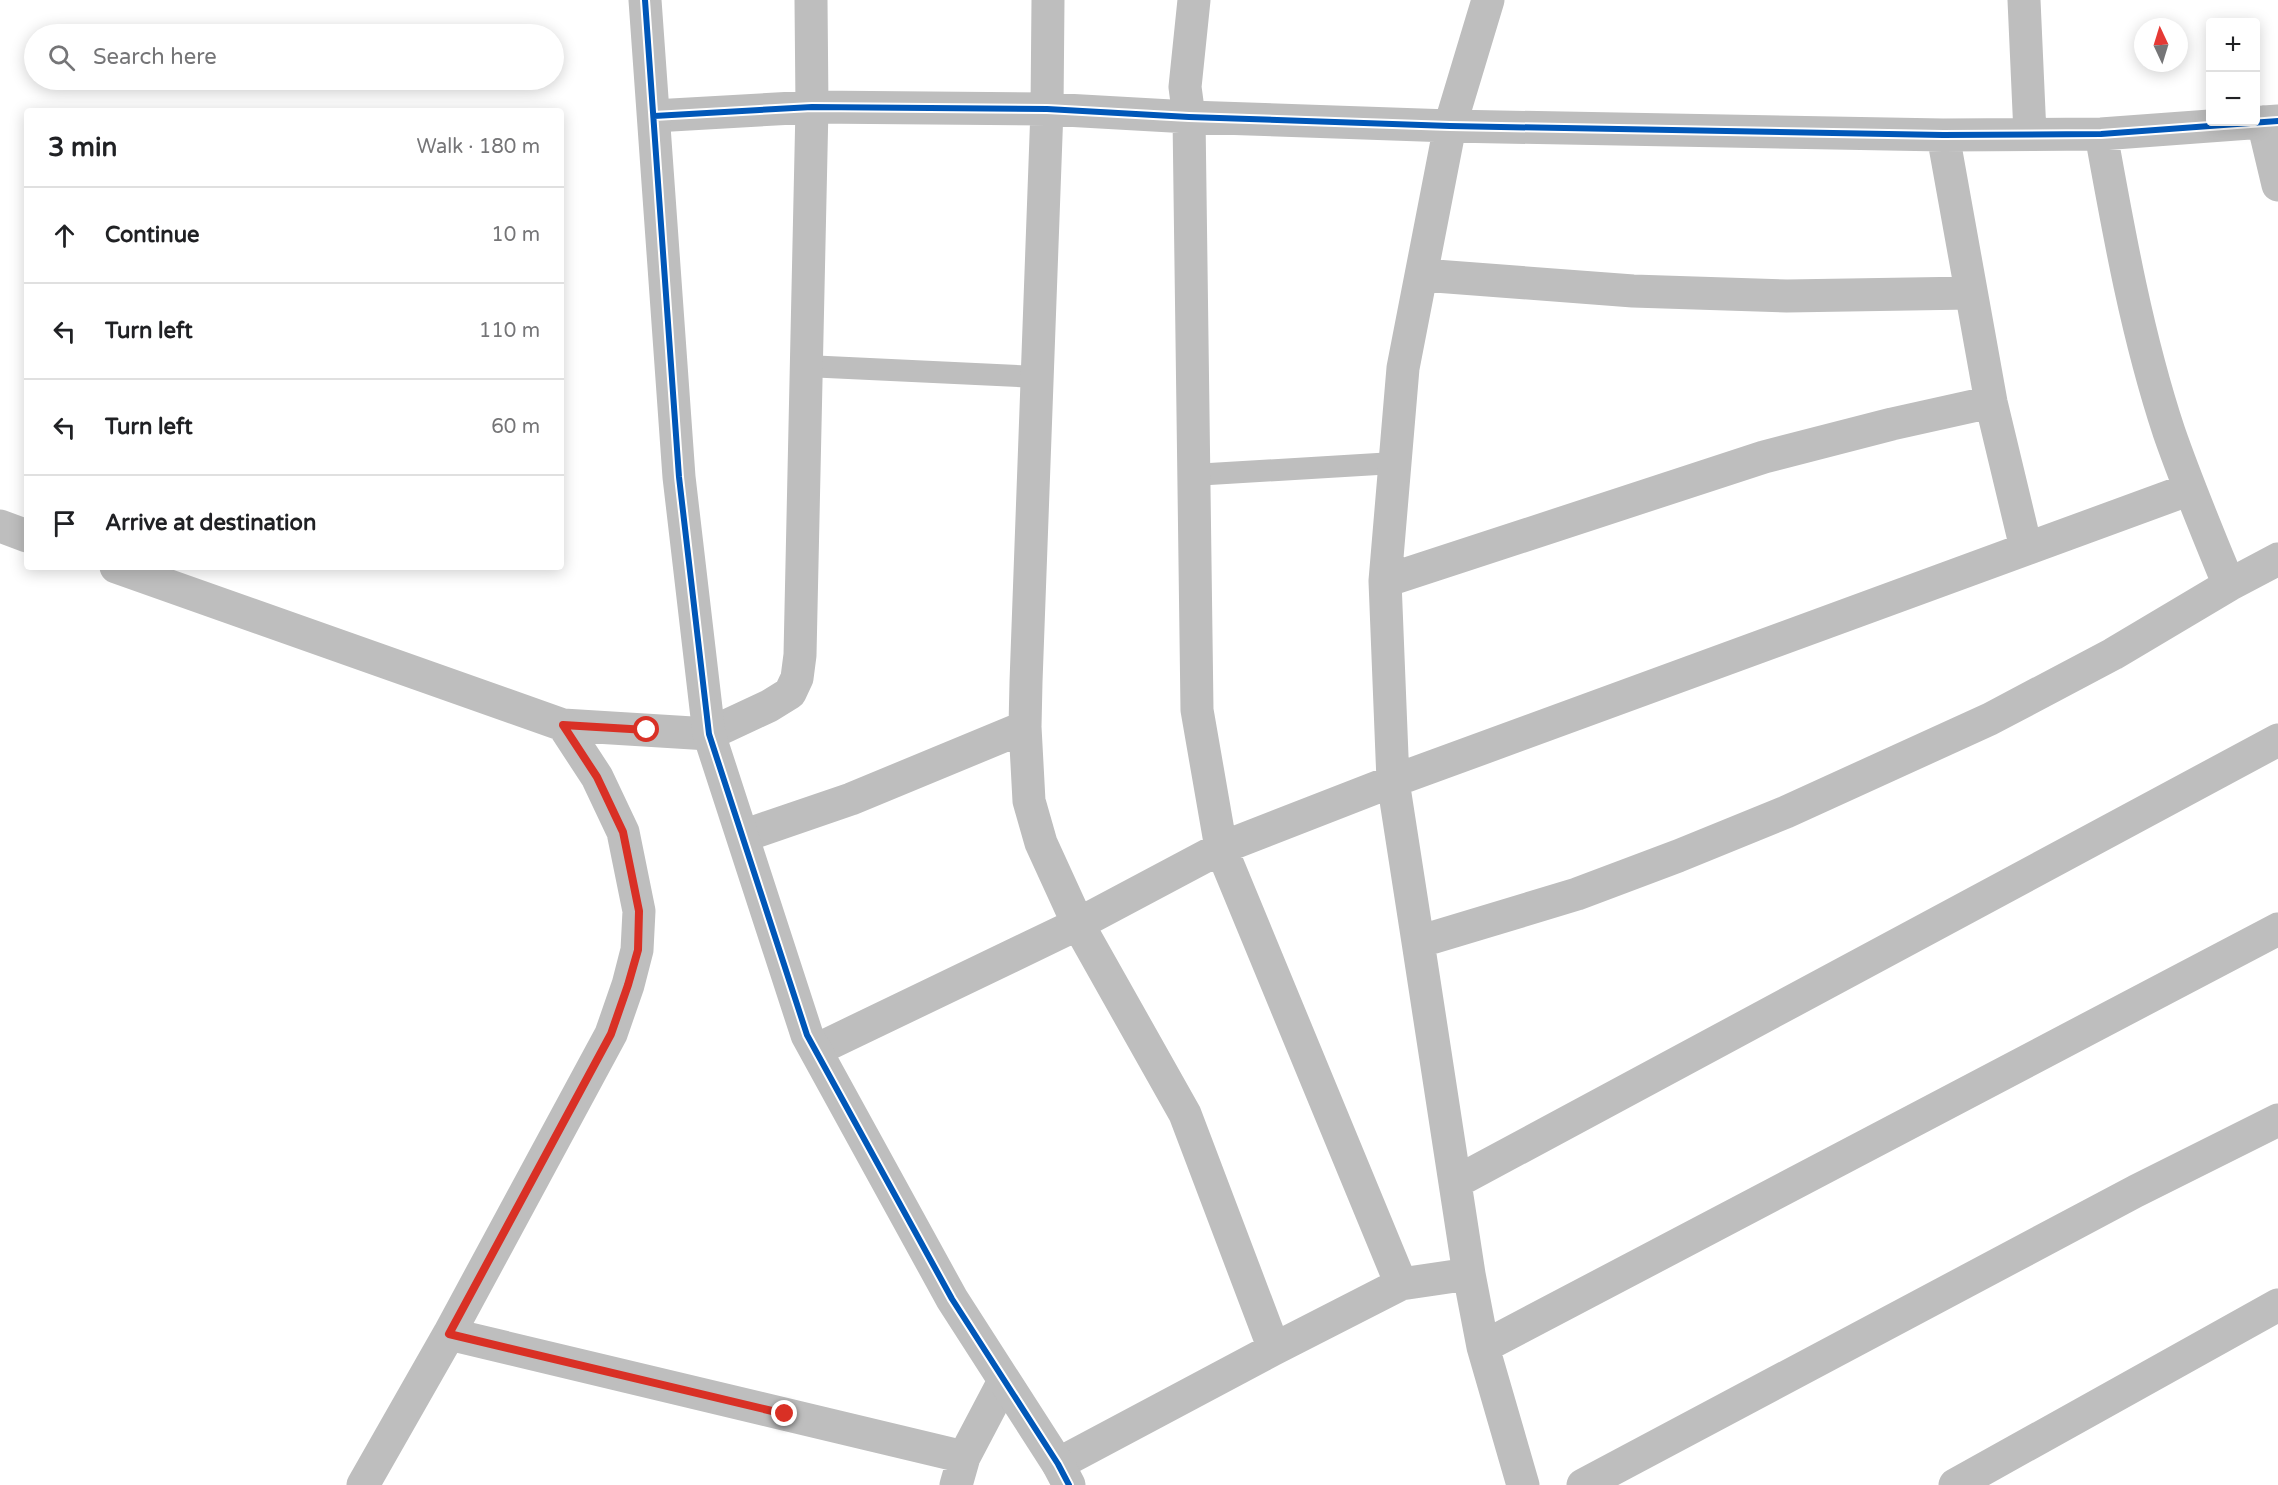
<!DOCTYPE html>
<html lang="en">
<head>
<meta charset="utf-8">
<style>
	body { margin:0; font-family:"Varela Round",sans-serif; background:#f2f2f2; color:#202124 }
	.controls { position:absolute; right:18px; top:18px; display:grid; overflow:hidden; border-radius:6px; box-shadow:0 3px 15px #0003 }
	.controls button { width:54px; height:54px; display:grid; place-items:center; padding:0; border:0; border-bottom:2px solid #e0e0e0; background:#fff; color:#202124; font:30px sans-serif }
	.compass { position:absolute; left:2134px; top:18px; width:54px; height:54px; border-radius:50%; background:#fff; box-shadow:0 3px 15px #0003; rotate:356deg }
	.stop { position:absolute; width:18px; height:18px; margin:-14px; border:4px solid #d93025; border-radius:50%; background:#fff }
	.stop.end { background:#d93025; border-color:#fff; box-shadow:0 2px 6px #0008 }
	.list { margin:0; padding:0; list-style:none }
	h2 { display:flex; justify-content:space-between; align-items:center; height:78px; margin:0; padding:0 24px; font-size:26px }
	h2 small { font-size:20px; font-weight:400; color:#757577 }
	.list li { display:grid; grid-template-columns:39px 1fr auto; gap:18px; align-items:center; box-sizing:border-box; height:96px; padding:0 24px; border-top:2px solid #e0e0e0 }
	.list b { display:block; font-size:22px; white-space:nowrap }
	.list em { font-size:20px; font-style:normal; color:#757577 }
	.icon { flex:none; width:33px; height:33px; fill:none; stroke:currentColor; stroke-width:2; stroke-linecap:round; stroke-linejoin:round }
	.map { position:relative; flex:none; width:2278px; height:1485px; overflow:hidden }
	.search { position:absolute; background:#fff; box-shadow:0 3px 15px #0003; left:24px; top:24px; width:540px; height:66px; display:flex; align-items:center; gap:15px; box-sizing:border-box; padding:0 21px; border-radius:33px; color:#757577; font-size:22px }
	.panel { position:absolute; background:#fff; box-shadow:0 3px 15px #0003; left:24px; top:108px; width:540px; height:462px; border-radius:6px }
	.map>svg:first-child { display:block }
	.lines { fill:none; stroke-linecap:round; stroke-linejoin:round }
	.service { stroke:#bebebe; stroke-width:22 }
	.minor { stroke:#bebebe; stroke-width:33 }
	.tertiary { stroke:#bebebe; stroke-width:33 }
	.cycleway-casing { stroke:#fff; stroke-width:10 }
	.cycleway { stroke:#0057b8; stroke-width:6 }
	.route { stroke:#d93025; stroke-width:8 }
</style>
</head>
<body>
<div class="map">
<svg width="2278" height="1485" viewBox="0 0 2278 1485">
	<rect width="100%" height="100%" fill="#fff"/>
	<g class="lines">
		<path class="service" d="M806 366 1037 377
			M1193 475 1394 463"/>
		<path class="minor" d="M1048 0 1047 109 1026 682 1025 727 1029 801 1041 843 1078 924 1185 1114 1274 1349
			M1194 0 1185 87 1189 117 1197 710 1221 848 1401 1284
			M1488 0 1450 126 1403 368 1385 581 1393 781 1418 942 1469 1274 1483 1347 1523 1485
			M2024 0 2030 134
			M654 116 812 107 1047 109 1189 117 1450 126 1943 135 2101 134 2278 121
			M2263 122 2278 185
			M2101 134C2119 234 2137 335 2169 432 2187 484 2208 534 2229 585
			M1943 135 1991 402 2026 548
			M1422 275 1633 291 1787 296 1971 293
			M0 526 27 536
			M116 567 563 725 597 777 623 832 639 911 637 950 628 985 611 1034 449 1334 363 1485
			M1385 581 1764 457 1892 424 1991 402
			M563 725 709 734 769 706 790 693 797 678 800 655 812 107 811 0
			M743 836 851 799 1025 727
			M1418 942 1577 894 1678 856 1786 812 1990 719 2113 654 2229 585 2278 559
			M816 1050 1078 924 1221 848 1393 781 2190 489
			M1456 1182 2278 740
			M449 1334 964 1457
			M1483 1347 2278 929
			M1058 1464 1274 1349 1401 1284 1469 1274
			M956 1485 964 1457 1004 1381
			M1583 1485 2136 1191 2278 1120
			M1955 1485 2278 1305"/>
		<path class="tertiary" d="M645 0 679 477 709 734 807 1035 952 1299 1058 1464 1069 1485"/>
		<defs>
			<path id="cycleway" d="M645 0 679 477 709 734 807 1035 952 1299 1058 1464 1069 1485
				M654 116 812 107 1047 109 1189 117 1450 126 1943 135 2101 134 2278 121"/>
		</defs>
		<use href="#cycleway" class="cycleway-casing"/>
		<use href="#cycleway" class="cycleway"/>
	</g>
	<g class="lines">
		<path class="route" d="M647 730 563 725 597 777 623 832 639 911 638 950 628 985 611 1034 449 1334 785 1414"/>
	</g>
</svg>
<div class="controls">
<button>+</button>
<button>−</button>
</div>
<svg class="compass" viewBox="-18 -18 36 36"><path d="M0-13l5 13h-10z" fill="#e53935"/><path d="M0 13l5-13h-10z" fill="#757577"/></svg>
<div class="stop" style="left:647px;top:730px"></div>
<div class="stop end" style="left:785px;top:1414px"></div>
<div class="search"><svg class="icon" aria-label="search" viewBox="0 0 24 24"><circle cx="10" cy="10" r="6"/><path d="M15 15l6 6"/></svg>Search here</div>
<section class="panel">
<h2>3 min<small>Walk · 180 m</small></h2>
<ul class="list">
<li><svg class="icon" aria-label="ahead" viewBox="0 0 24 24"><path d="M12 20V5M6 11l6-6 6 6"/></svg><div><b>Continue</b></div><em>10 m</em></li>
<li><svg class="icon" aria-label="left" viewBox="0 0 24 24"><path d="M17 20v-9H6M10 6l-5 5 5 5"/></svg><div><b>Turn left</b></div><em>110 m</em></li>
<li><svg class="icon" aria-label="left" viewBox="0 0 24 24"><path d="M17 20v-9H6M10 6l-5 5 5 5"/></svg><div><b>Turn left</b></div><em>60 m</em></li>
<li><svg class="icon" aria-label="arrive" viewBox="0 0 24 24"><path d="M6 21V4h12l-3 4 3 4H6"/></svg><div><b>Arrive at destination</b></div></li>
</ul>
</section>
</div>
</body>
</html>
